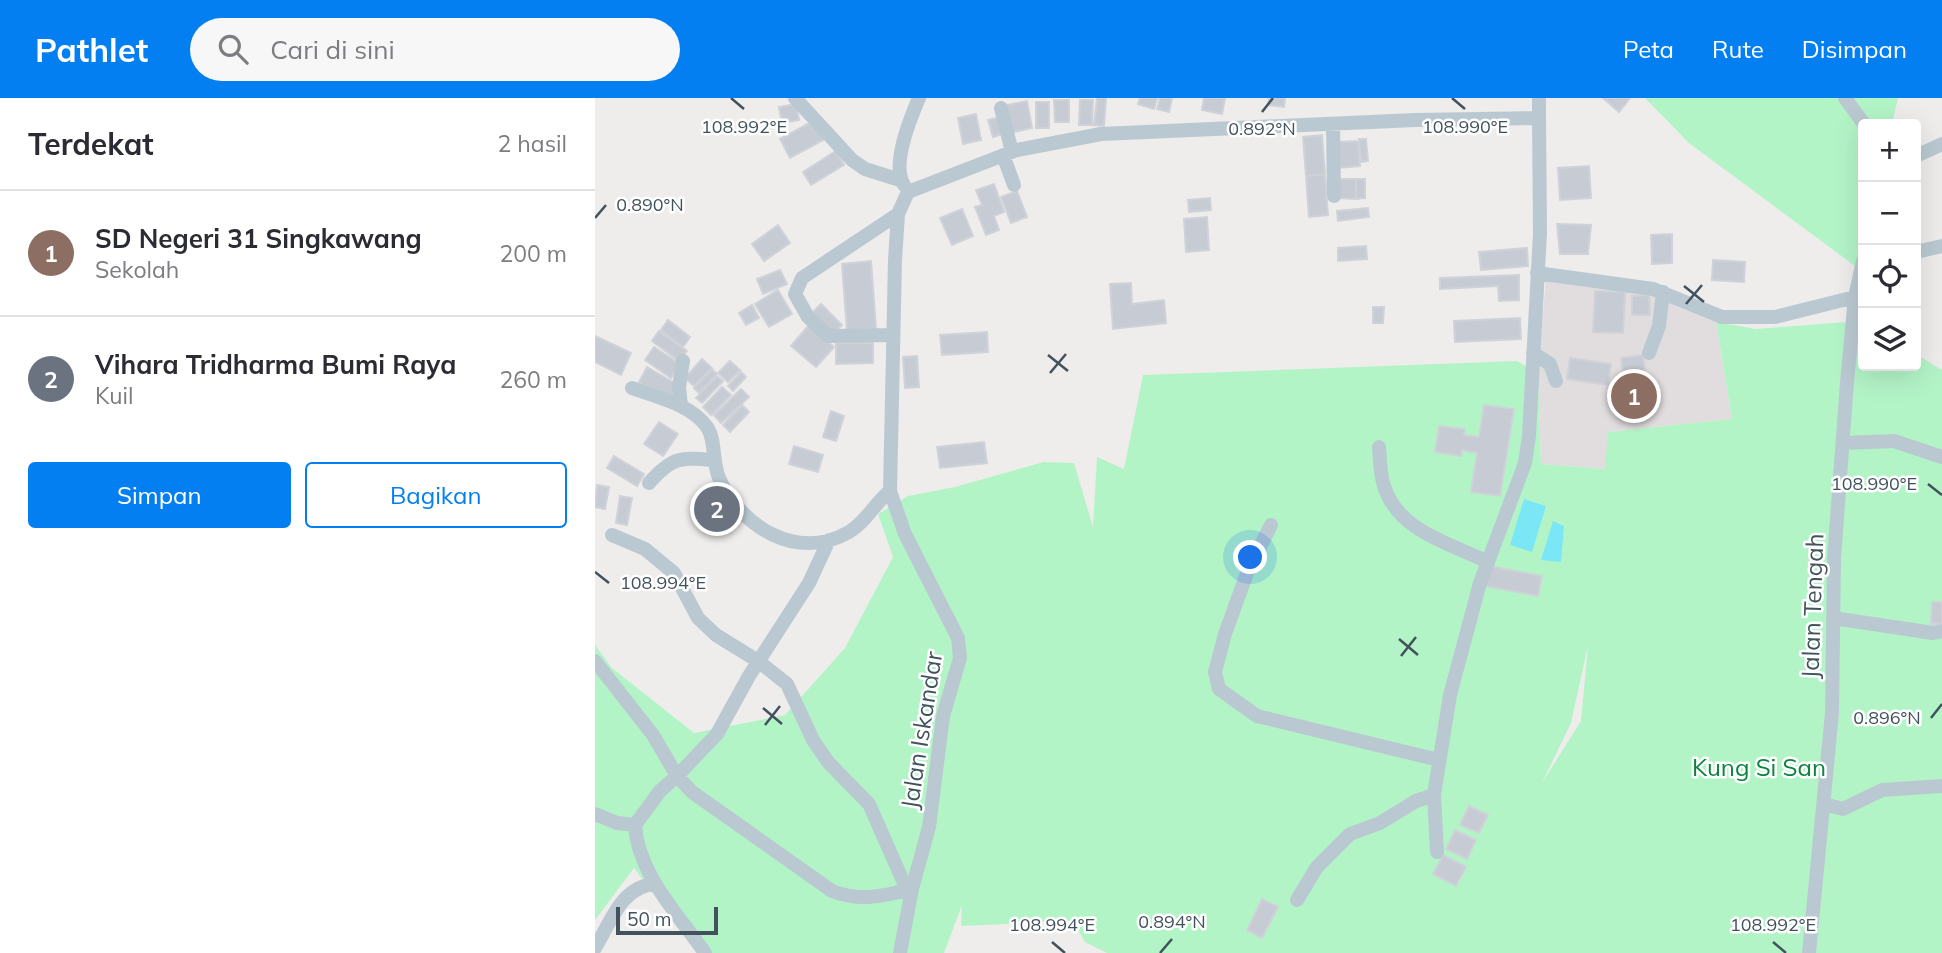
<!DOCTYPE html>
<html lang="id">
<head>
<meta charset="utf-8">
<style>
	body { margin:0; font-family:Mulish,sans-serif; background:#f7f7f7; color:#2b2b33 }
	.controls { position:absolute; right:21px; top:21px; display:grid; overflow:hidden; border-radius:7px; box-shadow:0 7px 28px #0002 }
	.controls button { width:63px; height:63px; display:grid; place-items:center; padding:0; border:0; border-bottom:2px solid #e1e1e2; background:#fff; color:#2b2b33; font:35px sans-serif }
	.scale { position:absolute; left:21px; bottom:18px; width:102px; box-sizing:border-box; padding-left:7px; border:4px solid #42525c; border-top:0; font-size:19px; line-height:24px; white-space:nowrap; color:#42525c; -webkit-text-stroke:5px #fff; paint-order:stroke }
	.you { position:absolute; left:656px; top:460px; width:24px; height:24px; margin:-18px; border:5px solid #fff; border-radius:50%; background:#1a73e8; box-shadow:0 0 0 10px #1a73e833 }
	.badge { display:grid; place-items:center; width:46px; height:46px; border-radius:50%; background:#037ff2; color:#fff; font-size:23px; font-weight:700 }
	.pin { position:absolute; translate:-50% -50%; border:4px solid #fff; box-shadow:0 2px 7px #0006 }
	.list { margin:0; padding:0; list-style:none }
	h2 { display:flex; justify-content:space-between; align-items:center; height:91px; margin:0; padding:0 28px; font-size:30px }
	h2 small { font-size:23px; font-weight:400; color:#7c7c81 }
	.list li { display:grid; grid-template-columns:46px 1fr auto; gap:21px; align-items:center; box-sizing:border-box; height:126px; padding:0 28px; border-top:2px solid #e1e1e2 }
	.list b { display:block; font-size:26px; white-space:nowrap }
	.list p { margin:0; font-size:23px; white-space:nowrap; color:#7c7c81 }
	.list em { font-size:23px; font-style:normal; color:#7c7c81 }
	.actions { display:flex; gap:14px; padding:21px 28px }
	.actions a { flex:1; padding:16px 0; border:2px solid #037ff2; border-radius:7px; text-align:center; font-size:24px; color:#037ff2 }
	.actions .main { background:#037ff2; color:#fff }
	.icon { flex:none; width:38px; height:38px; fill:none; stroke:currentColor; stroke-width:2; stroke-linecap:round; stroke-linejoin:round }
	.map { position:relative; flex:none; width:1347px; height:855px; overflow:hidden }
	header { display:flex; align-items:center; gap:42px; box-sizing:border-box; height:98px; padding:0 35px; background:#037ff2; color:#fff }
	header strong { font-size:33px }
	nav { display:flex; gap:38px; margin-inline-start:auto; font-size:24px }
	.search { width:490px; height:63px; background:#f7f7f7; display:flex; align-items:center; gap:18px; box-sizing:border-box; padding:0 24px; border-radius:38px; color:#7c7c81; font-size:26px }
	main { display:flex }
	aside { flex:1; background:#fff }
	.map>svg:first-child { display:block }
	.education { fill:#e1ddde }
	.green { fill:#b3f4c7; fill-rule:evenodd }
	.water { fill:#7be7f6 }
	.building { fill:#c7cbd3; stroke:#cfd3d9; stroke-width:2 }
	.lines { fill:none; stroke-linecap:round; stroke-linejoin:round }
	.minor { stroke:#bac9d1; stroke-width:14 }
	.ticks { fill:none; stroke:#42525c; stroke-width:2.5 }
	.labels { text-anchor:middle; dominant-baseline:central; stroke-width:5; stroke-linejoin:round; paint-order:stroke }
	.street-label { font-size:24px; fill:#42525c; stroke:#fff }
	.park-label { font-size:24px; fill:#0b853e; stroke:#fff }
	.ticks-label { font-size:18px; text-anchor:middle; fill:#42525c; stroke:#fff; stroke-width:5; stroke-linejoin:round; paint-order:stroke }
</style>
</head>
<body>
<header>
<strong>Pathlet</strong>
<div class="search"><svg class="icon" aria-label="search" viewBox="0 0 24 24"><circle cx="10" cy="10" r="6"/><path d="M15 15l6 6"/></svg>Cari di sini</div>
<nav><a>Peta</a><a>Rute</a><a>Disimpan</a></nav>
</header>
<main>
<aside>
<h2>Terdekat<small>2 hasil</small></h2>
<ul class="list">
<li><span class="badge" style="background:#8d6e63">1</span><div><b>SD Negeri 31 Singkawang</b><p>Sekolah</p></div><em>200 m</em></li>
<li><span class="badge" style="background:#6b7280">2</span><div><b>Vihara Tridharma Bumi Raya</b><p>Kuil</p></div><em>260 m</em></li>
</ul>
<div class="actions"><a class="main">Simpan</a><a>Bagikan</a></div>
</aside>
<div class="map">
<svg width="1347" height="855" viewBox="0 0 1347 855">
	<rect width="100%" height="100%" fill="#efecec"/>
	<path class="education" d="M951 181 1061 192 1080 208 1121 224 1137 321 1013 334 1011 371 946 366 943 275Z"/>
	<path class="green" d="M1050 0H1303L1297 26H1268V154L1264 171 1094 45Z
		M1265 223 1268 225V268H1321V256L1347 272V855H512L490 844 478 823 366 828 367 807 349 855H103L39 770 0 822V547L17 570 99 635 190 617 250 550 298 459 283 416 313 398 360 389 449 364 479 365 498 429 502 359 529 371 548 277 922 263 943 275 946 366 1010 371 1013 334 1137 321 1121 224 1161 231ZM993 548 986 623 947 685 976 625Z"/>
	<path class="water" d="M929 401 951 408 937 454 915 447Z
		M958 423 969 428 966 464 946 462Z"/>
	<path class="building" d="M502 0H511L509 28 499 27Z
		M545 0H562L559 11 543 6Z
		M565 0H577L574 14 562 11Z
		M609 0H630L627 16 607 12Z
		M674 0H690L689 9 673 7Z
		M1008 0H1035L1024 14Z
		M459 2H474V24H460Z
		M485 2H498L497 27H484Z
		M432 3 437 30 414 35 408 8Z
		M441 4H454V30H441Z
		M201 6 204 22 187 25 184 9Z
		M381 16 386 42 368 46 363 20Z
		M406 19 411 35 398 39 393 22Z
		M220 22 230 41 195 60 185 41Z
		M727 37 730 76 711 78 708 39Z
		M764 41H771L773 63 766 64Z
		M763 43 765 68 743 70 742 44Z
		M241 53 249 67 216 87 208 74Z
		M994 68 996 100 965 102 963 70Z
		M730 76 733 117 714 119 711 78Z
		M742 81H761V101L742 100Z
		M761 81H770V100L761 101Z
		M399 86 409 114 399 118 404 132 391 137 380 109 387 107 381 92Z
		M422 93 432 119 416 125 406 99Z
		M615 100 616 112 594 114 593 102Z
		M773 110 774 119 743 123 742 113Z
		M367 111 378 138 357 147 345 120Z
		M612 119 614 152 591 154 589 121Z
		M962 126 996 127 993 156H965Z
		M183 127 195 145 169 163 157 146Z
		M1077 136V165L1057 166 1056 137Z
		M771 148 772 161 743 163V150Z
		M932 150 933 168 886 172 884 154Z
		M1118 162 1150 164 1149 184 1117 182Z
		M276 163 281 230 252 233 247 166Z
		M185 172 192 186 168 196 162 181Z
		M924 177V202L904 203 903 188 845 191V180Z
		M536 185 537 206 569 202 571 225 518 231 515 186Z
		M183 192 197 216 174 229 160 206Z
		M1000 193 1030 194 1028 235 998 234Z
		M1054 197 1055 217H1037V198Z
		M226 206 247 227 236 238 215 217Z
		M157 207 164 220 151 227 144 215Z
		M778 209H789L788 225H778Z
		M925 220 926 241 860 244 859 223Z
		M73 222 95 239 88 249 66 232Z
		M214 227 239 249 221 269 196 248Z
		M64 233 92 253 84 263 57 243Z
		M392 234 393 254 347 257 345 237Z
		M0 238 36 255 26 277 0 264Z
		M241 245H278V265L241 266Z
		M59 249 85 266 76 280 50 262Z
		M1048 257 1052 290 1031 293 1026 260Z
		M322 258 324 289 310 290 308 259Z
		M975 260 1016 266 1013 287 972 281Z
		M107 261 117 270 99 288 90 280Z
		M135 263 145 272 133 284 123 275Z
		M52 269 83 287 74 301 44 284Z
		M117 271 122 276 104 295 99 290Z
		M146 274 151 279 138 293 133 288Z
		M122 278 128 283 107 305 101 300Z
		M127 289 136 297 116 317 108 309Z
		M146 291 154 299 126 325 119 317Z
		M147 307 154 314 135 334 128 327Z
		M889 307 919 311 905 398 876 394 882 355 867 352 866 358 840 354 844 328 870 331 869 337 884 339Z
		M236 313 249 318 241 343 228 339Z
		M64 324 83 336 68 358 49 346Z
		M389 344 392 365 345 370 342 349Z
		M199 348 228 357 223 374 194 366Z
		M19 358 49 376 42 388 12 370Z
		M2 387 14 389 10 411 0 409Z
		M25 398 37 400 32 427 21 425Z
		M895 468 947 478 943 498 891 488Z
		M1337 504H1347V526H1336Z
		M874 708 893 717 884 735 865 727Z
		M860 732 881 742 872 761 851 751Z
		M848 757 871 769 861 788 838 776Z
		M667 801 683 809 667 840 652 832Z"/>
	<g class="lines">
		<path class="minor" d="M200 0 257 62 270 71 305 82
			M1250 0 1269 26
			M406 10 417 54
			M738 27 739 98
			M408 57 419 87
			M1321 58 1347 46
			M309 87C296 67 315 21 324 0
			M313 94 422 52 506 36 820 22 944 20V0
			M1321 154 1347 148
			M942 175 1058 191 1127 219H1180L1260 199
			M298 237 233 238 213 219 200 196 207 180 303 116
			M938 255 955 266 961 283
			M1054 255 1064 228 1068 194
			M37 290C61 299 96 306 112 329 121 342 117 364 124 380 146 429 202 464 254 434 270 425 280 405 295 393
			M86 308 84 289 88 263
			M1249 345 1299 343 1347 359
			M784 349C785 361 785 376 789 388 803 433 854 445 893 464
			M54 385C77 359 85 359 118 362
			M676 427 652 475 630 536 620 574 624 591 662 618 844 662
			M17 437 50 451 79 475 103 520 121 537 163 563 192 586 218 642 233 664 274 706 312 792
			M1238 520 1338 535 1347 533
			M0 563 58 637 82 678 122 636 154 578 214 485 234 442
			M1229 706 1248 711 1287 692 1347 688
			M0 716 22 725 40 727C43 776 83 816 110 855
			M40 727 65 693 82 678 97 694 237 793C265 804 288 798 317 791
			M842 754 839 697 855 597 885 485 930 365 934 338 945 135 944 20
			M702 802 722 769 755 736 785 725 821 703 839 697
			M0 850C16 824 27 787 61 786
			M305 855 317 791 334 729 348 618 365 560 363 540 310 436 295 393 300 162 303 116 313 94
			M1214 855 1237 615 1239 461 1252 284 1260 199 1268 163"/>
	</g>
	<path class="ticks" d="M136 0 149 11M857 0 870 11M667 14 678 0M0 120 11 107M1089 188 1109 204M1091 206 1107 187M453 257 473 273M455 275 471 256M1333 386 1347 397M0 474 14 485M804 541 823 557M806 558 821 539M168 610 187 626M1336 620 1347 606M170 627 185 608M457 844 470 855M1178 844 1191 855M565 855 577 841"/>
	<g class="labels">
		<g class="street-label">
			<text transform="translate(1217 508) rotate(-88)">Jalan Tengah</text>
			<text transform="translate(326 632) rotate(-81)">Jalan Iskandar</text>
		</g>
		<g class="park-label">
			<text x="1164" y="669">Kung Si San</text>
		</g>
	</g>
	<g class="ticks-label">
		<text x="149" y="35">108.992°E</text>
		<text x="870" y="35">108.990°E</text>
		<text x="667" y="37">0.892°N</text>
		<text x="55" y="113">0.890°N</text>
		<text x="1279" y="392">108.990°E</text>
		<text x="68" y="491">108.994°E</text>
		<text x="1292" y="626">0.896°N</text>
		<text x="577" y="830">0.894°N</text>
		<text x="457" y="833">108.994°E</text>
		<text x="1178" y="833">108.992°E</text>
	</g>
</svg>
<div class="controls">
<button>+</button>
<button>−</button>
<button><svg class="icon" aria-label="locate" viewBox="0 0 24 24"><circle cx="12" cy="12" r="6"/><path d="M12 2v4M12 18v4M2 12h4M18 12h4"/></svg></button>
<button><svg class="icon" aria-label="layers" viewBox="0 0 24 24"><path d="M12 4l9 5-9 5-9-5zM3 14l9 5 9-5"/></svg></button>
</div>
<div class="scale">50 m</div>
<div class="you"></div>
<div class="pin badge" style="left:1039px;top:298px;background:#8d6e63">1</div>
<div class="pin badge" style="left:122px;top:411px;background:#6b7280">2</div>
</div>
</main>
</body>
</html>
